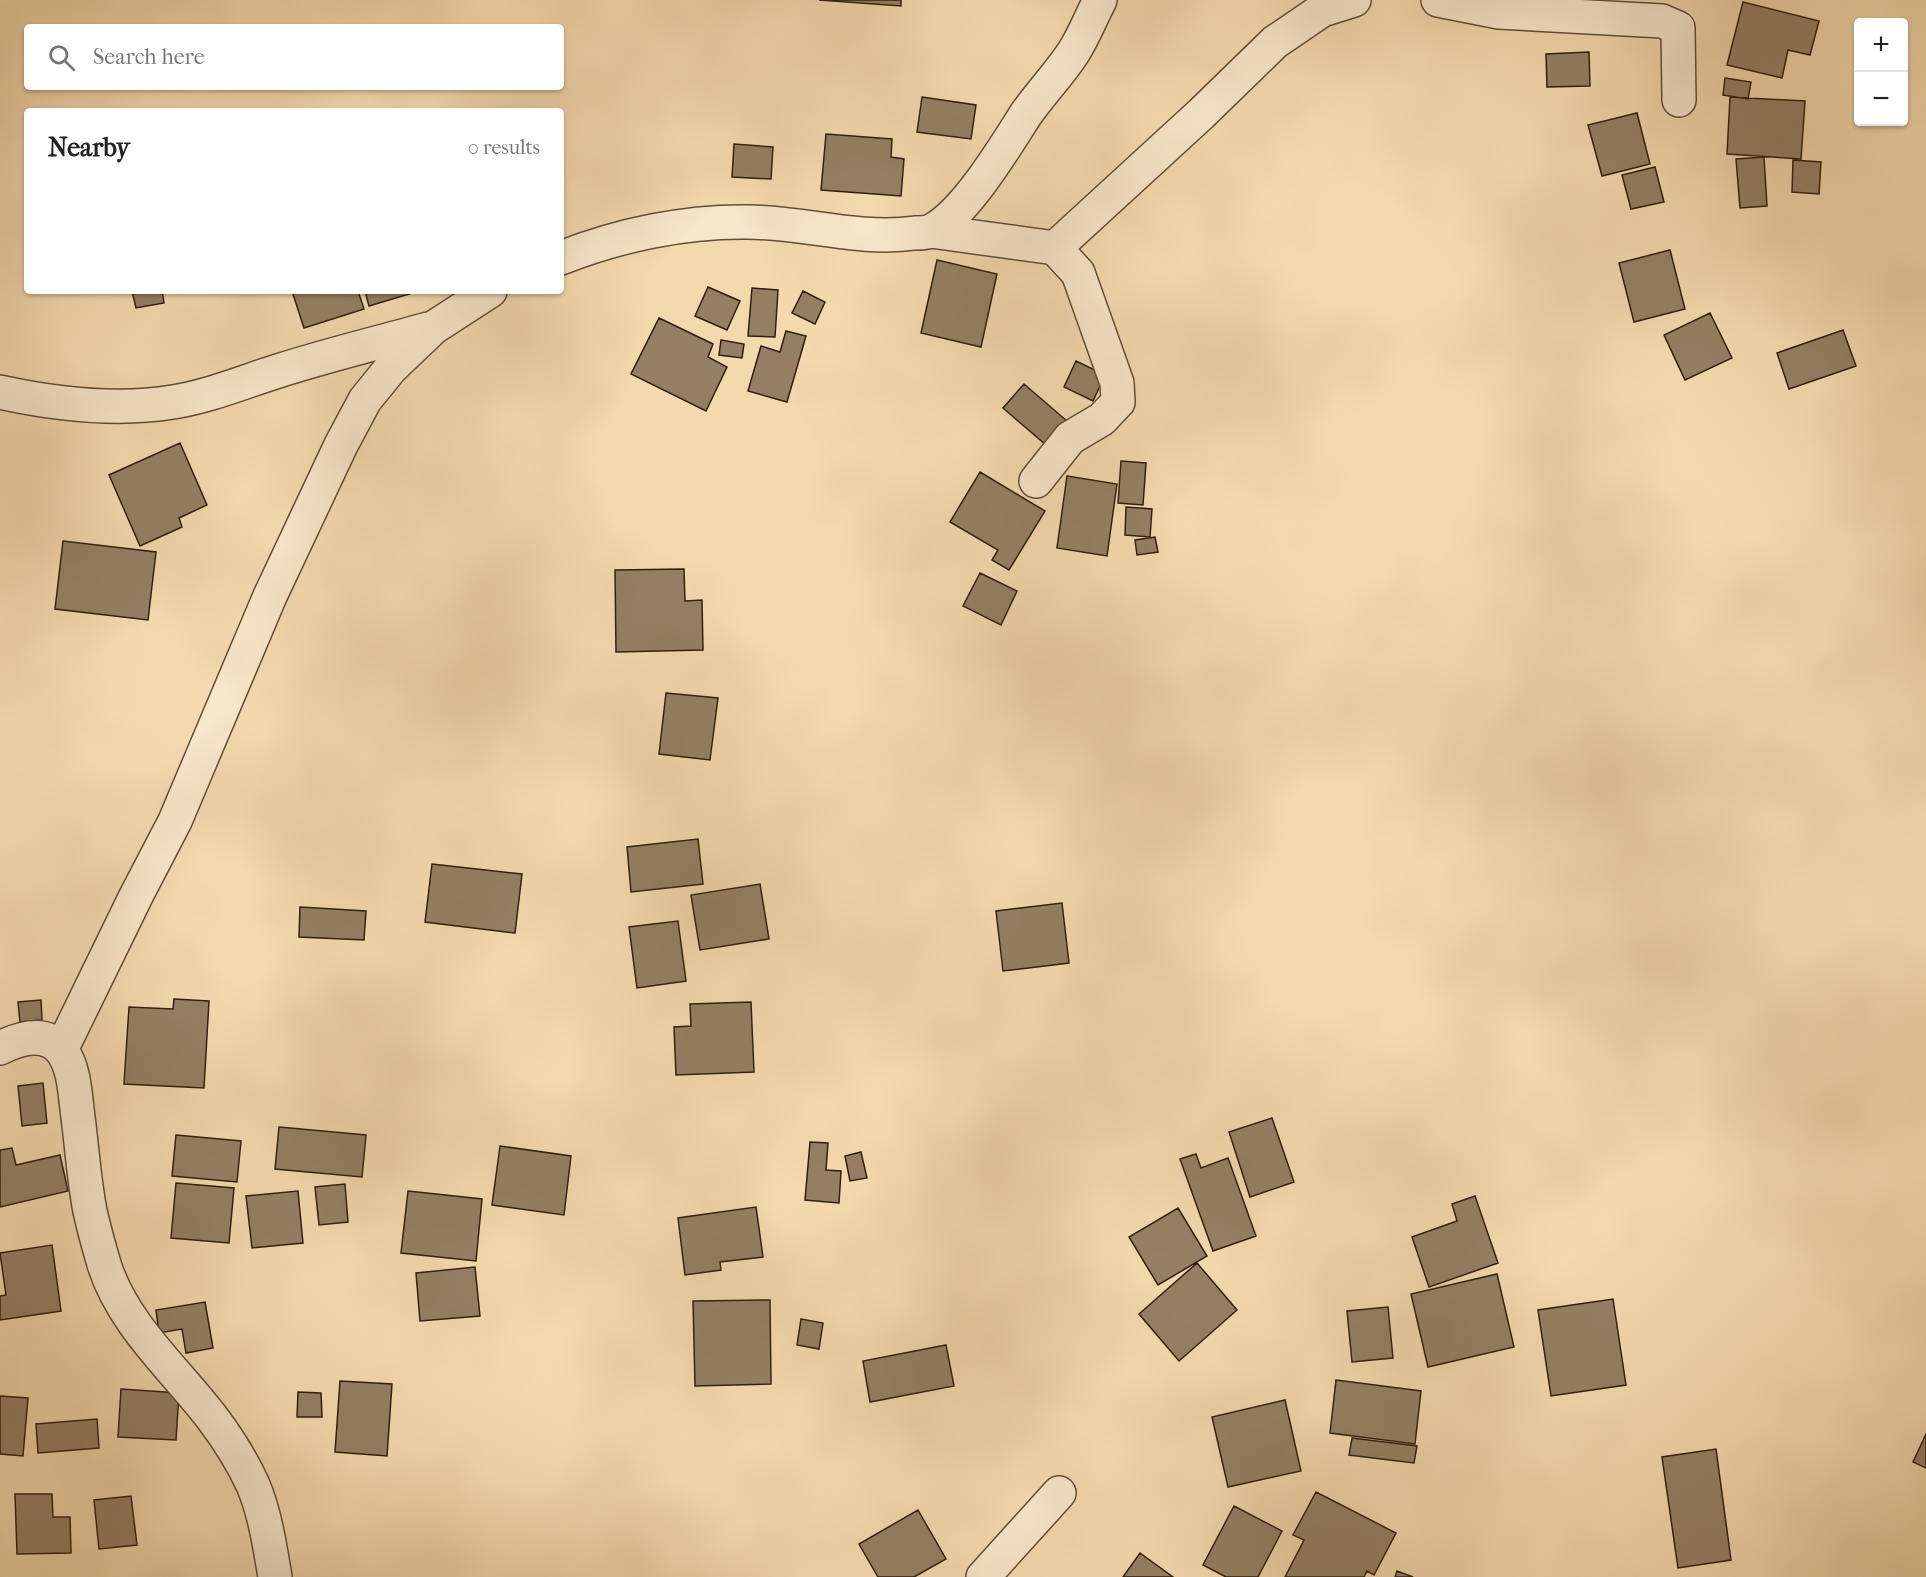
<!DOCTYPE html>
<html lang="en">
<head>
<meta charset="utf-8">
<style>
	body { margin:0; font-family:"IM FELL French Canon",serif; background:#f6f6f6; color:#222 }
	.controls { position:absolute; right:18px; top:18px; display:grid; overflow:hidden; border-radius:6px; box-shadow:0 2px 4px #0004 }
	.controls button { width:54px; height:54px; display:grid; place-items:center; padding:0; border:0; border-bottom:2px solid #e0e0e0; background:#fff; color:#222; font:30px sans-serif }
	.list { margin:0; padding:0; list-style:none }
	h2 { display:flex; justify-content:space-between; align-items:center; height:78px; margin:0; padding:0 24px; font-size:26px }
	h2 small { font-size:20px; font-weight:400; color:#767676 }
	.icon { flex:none; width:33px; height:33px; fill:none; stroke:currentColor; stroke-width:2; stroke-linecap:round; stroke-linejoin:round }
	.map { position:relative; flex:none; width:1926px; height:1577px; overflow:hidden }
	.search { position:absolute; background:#fff; box-shadow:0 2px 4px #0004; left:24px; top:24px; width:540px; height:66px; display:flex; align-items:center; gap:15px; box-sizing:border-box; padding:0 21px; border-radius:6px; color:#767676; font-size:22px }
	.panel { position:absolute; background:#fff; box-shadow:0 2px 4px #0004; left:24px; top:108px; width:540px; height:186px; border-radius:6px }
	.map>svg:first-child { display:block }
	.building { fill:#957f63; stroke:#2e1e13; stroke-width:1.5 }
	.lines { fill:none; stroke-linecap:round; stroke-linejoin:round }
	.minor-casing { stroke:#604d3a; stroke-width:36 }
	.minor { stroke:#f8e6ca; stroke-width:33 }
</style>
</head>
<body>
<div class="map">
<svg width="1926" height="1577" viewBox="0 0 1926 1577">
	<rect width="100%" height="100%" fill="#f4d9ad"/>
	<filter id="stains"><feTurbulence type="fractalNoise" baseFrequency=".00333" numOctaves="4"/><feColorMatrix values="0 0 0 0 .2 0 0 0 0 .09 0 0 0 0 .02 0 0 0 .5 -.17"/></filter>
	<radialGradient id="worn" r=".72"><stop offset=".6" stop-color="#630" stop-opacity="0"/><stop offset="1" stop-color="#630" stop-opacity=".3"/></radialGradient>
	<path class="building" d="M819 0H901V6Z
		M1743 2 1819 21 1810 55 1788 50 1782 78 1727 65Z
		M1589 52 1590 86 1547 87 1546 54Z
		M1725 78 1751 82 1748 99 1723 95Z
		M922 97 976 105 971 139 917 132Z
		M1730 97 1805 101 1801 159 1727 154Z
		M1637 113 1650 164 1602 176 1588 125Z
		M826 134 892 139 891 157 904 159 901 196 821 190Z
		M734 144 773 147 771 179 732 177Z
		M1764 157 1767 206 1740 208 1736 159Z
		M1793 160 1821 162 1819 194 1792 192Z
		M1655 167 1664 202 1631 209 1622 175Z
		M1670 250 1685 309 1634 322 1619 263Z
		M937 260 997 274 981 347 921 333Z
		M708 287 740 301 727 330 695 316Z
		M752 288 778 290 775 337 748 336Z
		M132 291H162L164 303 136 308Z
		M292 291H358L364 309 304 328Z
		M365 291H419L369 306Z
		M803 291 825 302 815 324 792 313Z
		M1710 313 1732 358 1685 380 1664 335Z
		M659 318 713 344 708 357 727 367 706 411 631 374Z
		M1843 330 1856 366 1789 389 1777 353Z
		M786 331 806 336 787 402 748 391 761 346 780 352Z
		M721 340 744 344 742 358 719 355Z
		M1076 361 1105 375 1093 401 1064 387Z
		M1024 384 1067 421 1046 445 1003 408Z
		M180 443 207 505 179 518 182 527 140 546 109 475Z
		M1121 461 1146 463 1143 505 1118 503Z
		M980 472 1045 511 1009 570 992 560 998 550 950 522Z
		M1067 476 1117 484 1107 556 1057 548Z
		M1126 507 1152 509 1150 537 1125 535Z
		M1155 537 1158 552 1137 555 1135 540Z
		M63 541 156 552 148 620 55 609Z
		M684 569 685 601 702 600 703 650 616 652 615 570Z
		M980 573 1017 591 1001 625 963 606Z
		M666 693 718 698 710 760 659 754Z
		M698 839 703 884 631 892 627 847Z
		M432 864 522 874 515 933 425 922Z
		M760 884 769 939 700 950 691 895Z
		M1062 903 1069 963 1003 971 996 911Z
		M300 907 366 911 364 940 299 937Z
		M678 921 686 981 637 988 629 927Z
		M174 999 209 1001 204 1088 124 1084 129 1007 173 1009Z
		M41 1000 42 1020 20 1022 18 1002Z
		M751 1002 754 1072 676 1075 674 1027 691 1026 690 1004Z
		M43 1083 47 1123 22 1126 18 1086Z
		M1272 1118 1294 1182 1250 1197 1229 1132Z
		M279 1127 366 1135 362 1177 275 1169Z
		M176 1135 241 1141 237 1182 172 1176Z
		M810 1142 828 1143 826 1170 841 1171 839 1203 805 1200Z
		M500 1146 571 1156 564 1215 492 1205Z
		M12 1148 16 1165 60 1155 68 1191 0 1207V1150Z
		M861 1152 867 1178 850 1181 845 1156Z
		M1196 1154 1201 1168 1228 1158 1256 1236 1213 1251 1180 1159Z
		M176 1183 234 1188 229 1243 171 1238Z
		M345 1184 348 1222 319 1225 315 1187Z
		M298 1191 303 1243 252 1248 246 1196Z
		M408 1191 482 1199 476 1261 401 1253Z
		M1475 1196 1498 1263 1429 1287 1412 1237 1457 1221 1452 1204Z
		M756 1207 763 1257 720 1262 721 1270 685 1275 678 1218Z
		M1178 1208 1207 1256 1158 1285 1129 1237Z
		M52 1245 61 1311 0 1320V1296L6 1295 0 1253Z
		M1197 1263 1237 1310 1179 1361 1139 1314Z
		M475 1267 480 1316 420 1321 416 1273Z
		M1497 1274 1514 1347 1428 1367 1411 1294Z
		M1613 1299 1626 1385 1551 1396 1538 1310Z
		M770 1300 771 1384 695 1386 693 1301Z
		M205 1302 213 1348 186 1353 182 1329 159 1333 156 1310Z
		M1388 1307 1393 1358 1352 1362 1347 1311Z
		M801 1319 823 1323 819 1349 797 1345Z
		M946 1345 954 1386 870 1402 863 1361Z
		M1336 1380 1421 1391 1415 1444 1330 1433Z
		M340 1381 392 1384 387 1456 335 1452Z
		M121 1389 179 1393 176 1440 118 1437Z
		M298 1392 321 1393 322 1417H297Z
		M0 1396 28 1398 23 1456 0 1454Z
		M1285 1400 1301 1471 1228 1487 1212 1417Z
		M97 1419 99 1448 38 1453 36 1424Z
		M1926 1434V1468L1913 1462Z
		M1352 1438 1417 1446 1414 1463 1349 1455Z
		M1716 1449 1731 1560 1678 1568 1662 1457Z
		M1316 1492 1396 1533 1374 1575 1367 1571 1364 1577H1285L1304 1540 1293 1535Z
		M15 1494H52L53 1517H70L71 1553 17 1554Z
		M131 1496 137 1545 99 1549 94 1500Z
		M1234 1506 1282 1531 1258 1577H1226L1203 1565Z
		M918 1510 946 1559 914 1577H878L859 1544Z
		M1140 1553 1173 1577H1123Z
		M1397 1571 1413 1577H1395Z"/>
	<g class="lines">
		<defs>
			<path id="minor" d="M1438 0 1499 12 1662 21 1678 28 1679 100
				M931 231 1055 248 1201 114 1275 42 1322 10 1354 0
				M561 258C619 235 685 221 748 222 804 222 859 241 915 233 921 233 928 233 933 230 966 212 1005 147 1026 114 1041 93 1059 74 1073 53 1084 36 1091 17 1100 0
				M0 392C55 404 117 411 173 402 210 396 243 382 278 371 328 355 378 343 428 329
				M1036 481 1070 438 1102 419 1118 402 1117 383 1078 273 1055 248
				M0 1048C20 1038 46 1030 62 1051 75 1069 75 1096 78 1117 82 1148 84 1180 90 1211 94 1229 99 1247 104 1264 123 1325 175 1369 213 1419 228 1439 242 1461 253 1485 265 1513 270 1547 275 1577
				M61 1050 136 896 175 821 270 596 341 445 365 400 391 368 433 328 490 291
				M983 1577 1059 1493"/>
		</defs>
		<use href="#minor" class="minor-casing"/>
		<use href="#minor" class="minor"/>
	</g>
	<rect width="100%" height="100%" filter="url(#stains)"/>
	<rect width="100%" height="100%" fill="url(#worn)"/>
</svg>
<div class="controls">
<button>+</button>
<button>−</button>
</div>
<div class="search"><svg class="icon" aria-label="search" viewBox="0 0 24 24"><circle cx="10" cy="10" r="6"/><path d="M15 15l6 6"/></svg>Search here</div>
<section class="panel">
<h2>Nearby<small>0 results</small></h2>
<ul class="list">
</ul>
</section>
</div>
</body>
</html>
